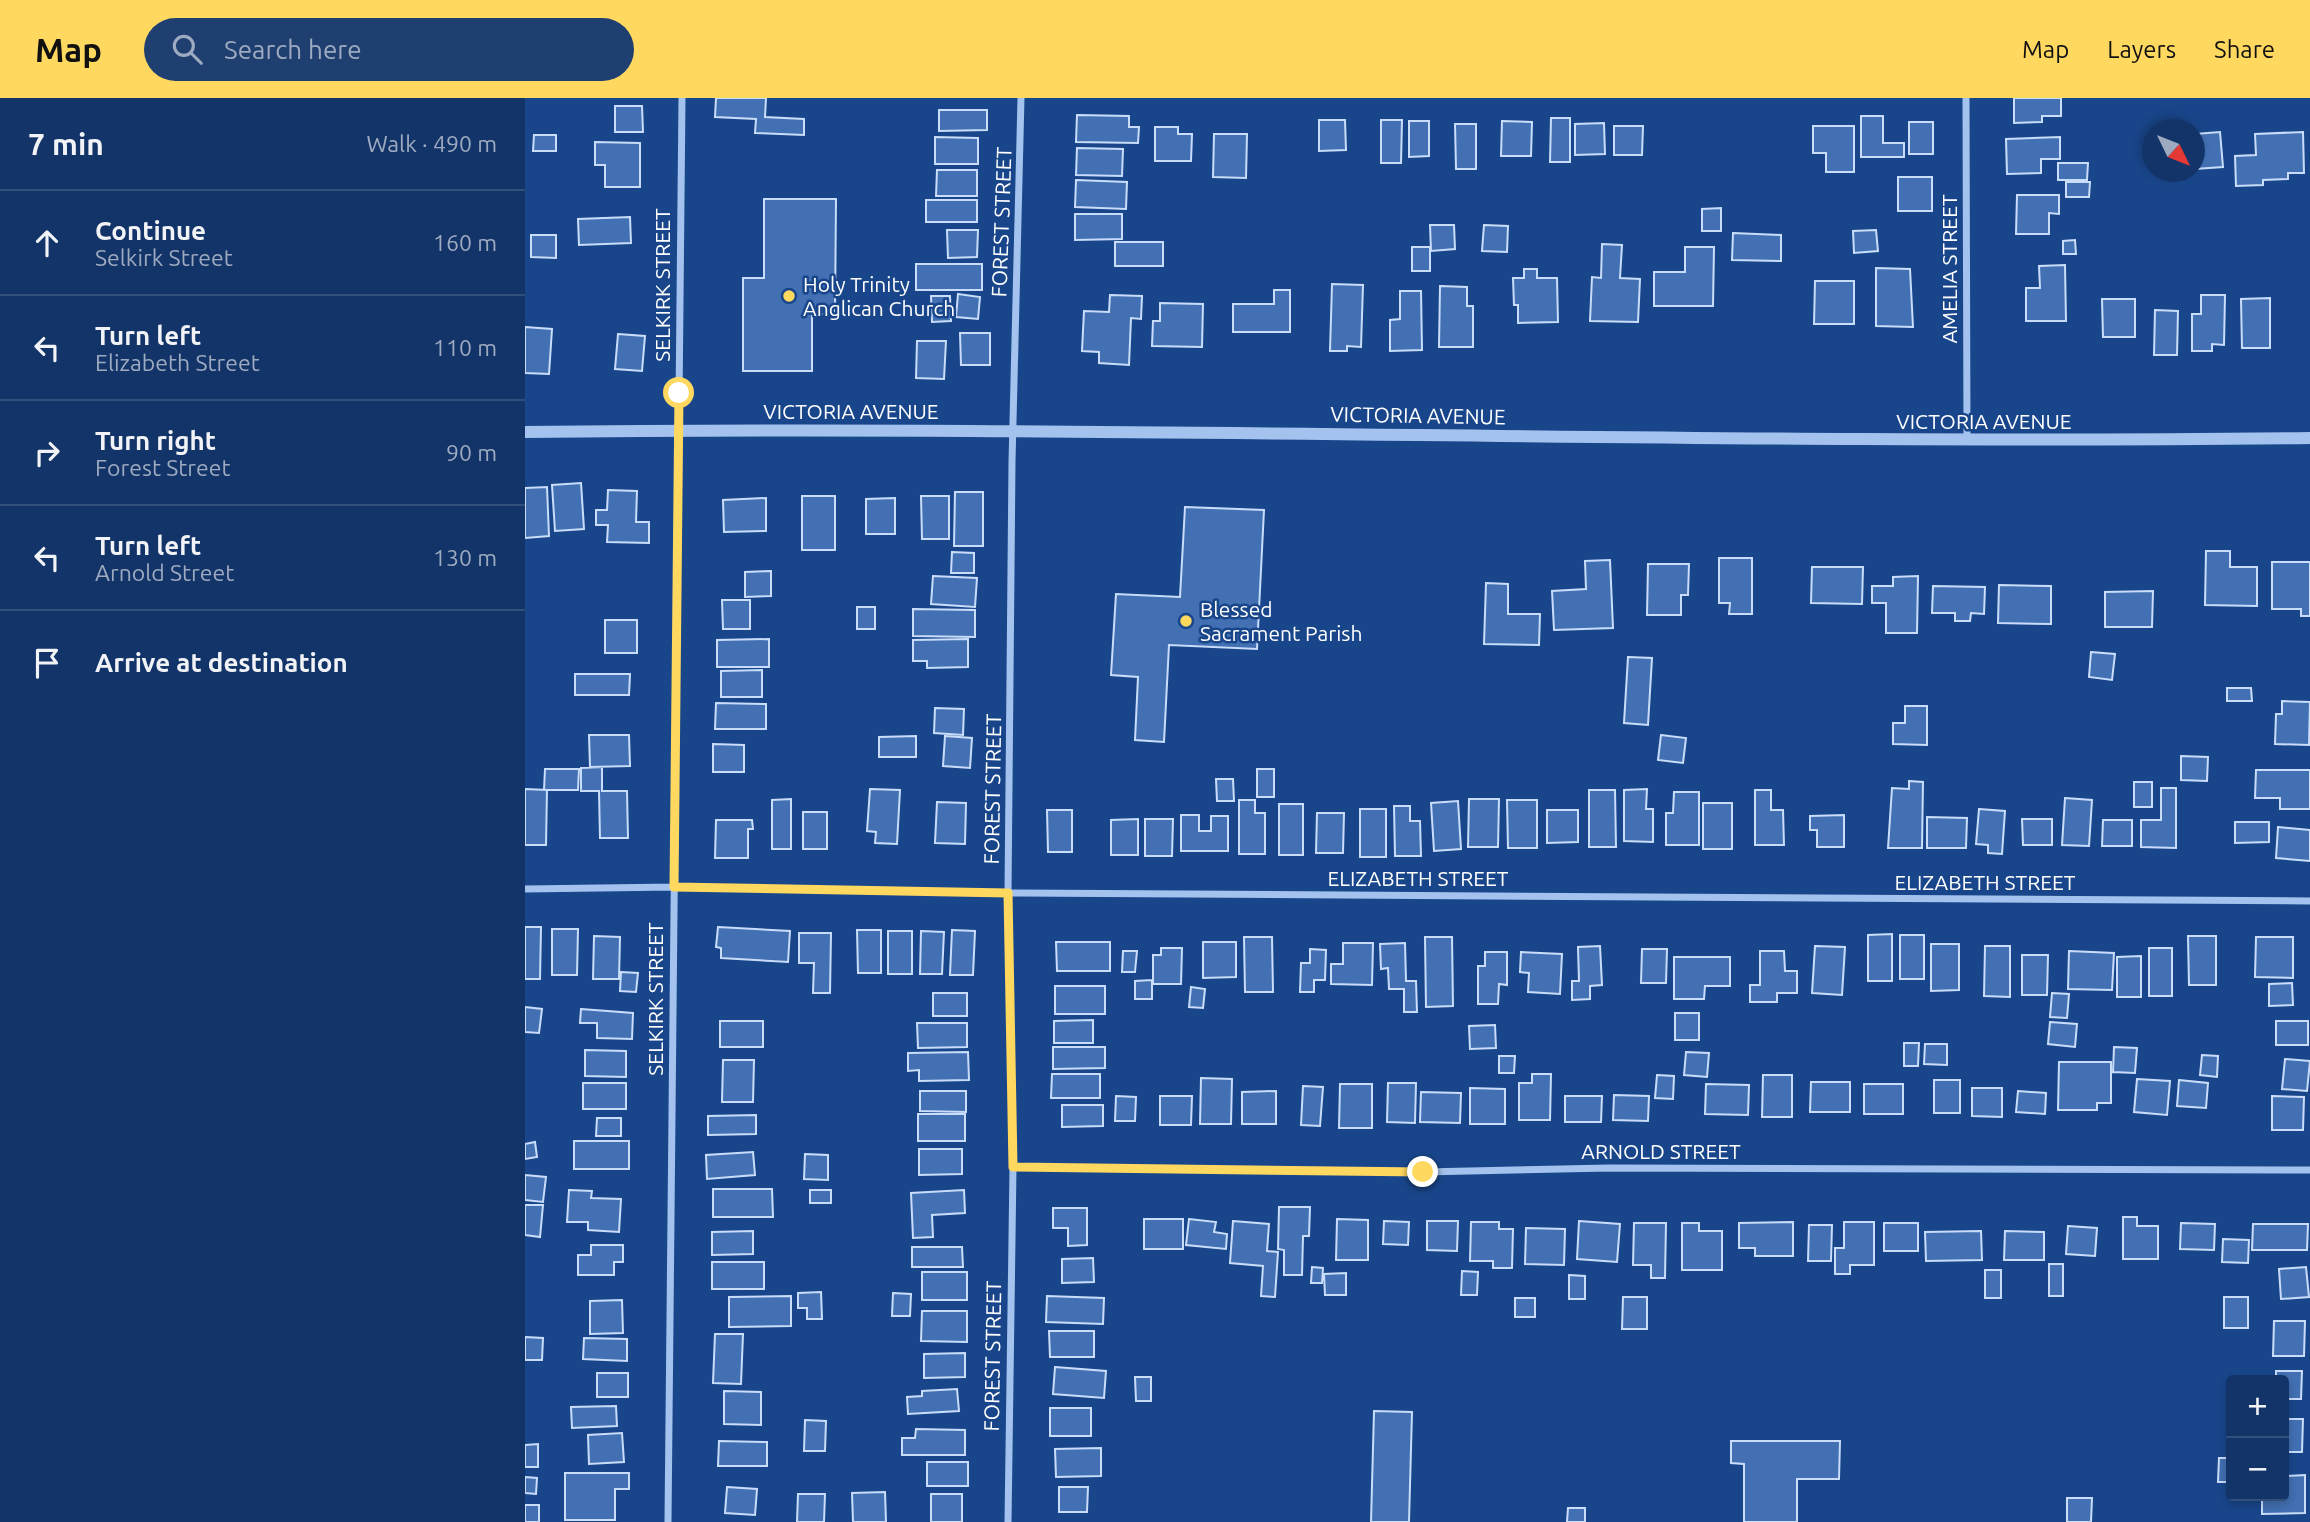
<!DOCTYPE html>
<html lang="en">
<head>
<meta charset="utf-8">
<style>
	body { margin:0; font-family:Ubuntu,sans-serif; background:#203f71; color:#f1f3f6 }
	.controls { position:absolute; right:21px; bottom:21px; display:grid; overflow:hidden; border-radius:7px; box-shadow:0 4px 10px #0003 }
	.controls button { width:63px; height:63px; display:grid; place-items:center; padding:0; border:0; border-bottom:2px solid #324f7c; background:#133468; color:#f1f3f6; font:35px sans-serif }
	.compass { position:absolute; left:1617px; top:21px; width:63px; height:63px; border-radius:50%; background:#133468; box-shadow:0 4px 10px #0003; rotate:133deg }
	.stop { position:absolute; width:21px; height:21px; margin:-16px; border:5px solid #ffd860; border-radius:50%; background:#fff }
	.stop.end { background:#ffd860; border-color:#fff; box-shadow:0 2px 7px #0008 }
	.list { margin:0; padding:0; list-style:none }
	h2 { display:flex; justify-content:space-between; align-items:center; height:91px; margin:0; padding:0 28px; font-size:30px }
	h2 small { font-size:23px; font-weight:400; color:#9daac0 }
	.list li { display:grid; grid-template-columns:46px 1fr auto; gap:21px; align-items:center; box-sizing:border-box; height:105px; padding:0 28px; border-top:2px solid #324f7c }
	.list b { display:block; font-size:26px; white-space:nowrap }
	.list p { margin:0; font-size:23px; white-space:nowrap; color:#9daac0 }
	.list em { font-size:23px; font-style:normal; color:#9daac0 }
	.icon { flex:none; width:38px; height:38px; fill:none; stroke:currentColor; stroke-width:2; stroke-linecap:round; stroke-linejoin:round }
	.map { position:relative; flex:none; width:1785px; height:1424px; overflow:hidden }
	header { display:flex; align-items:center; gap:42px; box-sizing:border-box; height:98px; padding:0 35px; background:#ffd860; color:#111 }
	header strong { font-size:33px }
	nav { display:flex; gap:38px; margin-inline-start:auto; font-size:24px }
	.search { width:490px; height:63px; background:#203f71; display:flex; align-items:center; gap:18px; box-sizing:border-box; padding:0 24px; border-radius:38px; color:#9daac0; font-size:26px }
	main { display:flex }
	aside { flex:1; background:#133468 }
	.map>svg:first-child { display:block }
	.building { fill:#4270b3; stroke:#c9ddfa; stroke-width:2 }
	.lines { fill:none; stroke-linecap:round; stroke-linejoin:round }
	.minor { stroke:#a3c2ee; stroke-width:7 }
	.tertiary { stroke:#a3c2ee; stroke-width:12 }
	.route { stroke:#ffd860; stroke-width:9 }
	.poi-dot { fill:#ffd860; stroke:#19468b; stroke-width:2.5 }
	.labels { text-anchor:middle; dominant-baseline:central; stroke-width:5; stroke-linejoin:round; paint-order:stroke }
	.street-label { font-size:21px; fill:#fff; stroke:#19468b }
	.poi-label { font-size:21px; fill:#fff; stroke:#19468b; text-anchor:start }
</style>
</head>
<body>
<header>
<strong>Map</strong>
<div class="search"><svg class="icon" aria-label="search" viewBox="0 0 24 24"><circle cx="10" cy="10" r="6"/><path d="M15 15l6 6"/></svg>Search here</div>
<nav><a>Map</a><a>Layers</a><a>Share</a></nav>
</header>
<main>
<aside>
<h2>7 min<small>Walk · 490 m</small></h2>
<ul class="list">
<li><svg class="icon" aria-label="ahead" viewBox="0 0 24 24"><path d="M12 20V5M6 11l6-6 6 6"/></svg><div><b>Continue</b><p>Selkirk Street</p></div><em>160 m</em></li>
<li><svg class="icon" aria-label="left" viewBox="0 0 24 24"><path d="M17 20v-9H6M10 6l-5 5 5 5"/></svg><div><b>Turn left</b><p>Elizabeth Street</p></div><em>110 m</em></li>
<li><svg class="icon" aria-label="right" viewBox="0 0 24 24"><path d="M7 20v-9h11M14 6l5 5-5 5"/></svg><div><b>Turn right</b><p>Forest Street</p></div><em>90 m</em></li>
<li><svg class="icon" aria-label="left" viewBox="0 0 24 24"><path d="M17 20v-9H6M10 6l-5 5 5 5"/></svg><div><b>Turn left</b><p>Arnold Street</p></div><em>130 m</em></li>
<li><svg class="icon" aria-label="arrive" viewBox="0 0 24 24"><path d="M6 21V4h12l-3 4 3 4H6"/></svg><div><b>Arrive at destination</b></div></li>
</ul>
</aside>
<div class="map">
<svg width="1785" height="1424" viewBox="0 0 1785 1424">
	<rect width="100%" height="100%" fill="#19468b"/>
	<path class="building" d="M191 0H241L240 19 279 21V37L230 35 231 21 190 19Z
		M1489 0H1536V18H1517V24L1489 25Z
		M90 8H117L118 34H90Z
		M414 12H462V32L414 33Z
		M552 17 604 18V29H614L613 45 551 44Z
		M1336 18H1358V45H1379V59H1336Z
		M1026 20H1045V64H1025Z
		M794 22H820L821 52 794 53Z
		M856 22H877L876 65H856Z
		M884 23H904V58L884 59Z
		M977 23 1007 24 1006 58H976Z
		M1384 24H1408V56H1384Z
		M1079 25 1080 56 1050 57V26Z
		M930 26H951V71H931Z
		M1089 28H1118L1117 57H1089Z
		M1288 28H1329V74H1301V55H1288Z
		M630 29H653V36H667L666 63H630Z
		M1695 34 1698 69 1670 71V36Z
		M1778 34 1779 75H1763V81L1738 82V87L1711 88 1710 58 1731 57 1730 36Z
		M689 36H722L721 80 688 79Z
		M9 37H31V53H8Z
		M410 39 453 40V66H410Z
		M1535 39V61H1516V75L1482 76 1481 41Z
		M70 44 115 45V89H80V67H70Z
		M552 50 598 51 597 78 551 77Z
		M1533 65H1563L1562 82H1533Z
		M412 72H452V98H411Z
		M1373 79H1407V113H1373Z
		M551 82 602 84 601 111 550 109Z
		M1541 84H1565L1564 99H1541Z
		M1492 97H1534V116L1524 115V136H1491Z
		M239 101H311L310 216H287V273H218V180H239Z
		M401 102H452V124H401Z
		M1196 110V133H1177V111Z
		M550 116H597V141L550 142Z
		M105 119 106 145 54 147 53 121Z
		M905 127H929L930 151 906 153Z
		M959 127 983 128 982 154 957 153Z
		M422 132H453L452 159 423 160Z
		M1351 132 1353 153 1329 155 1328 133Z
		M1208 135 1256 137V163L1207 162Z
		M6 137H31V160L6 159Z
		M1550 142 1551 156H1538V143Z
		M590 144H638V168H590Z
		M1077 146 1097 147 1095 180 1115 181 1113 224 1065 223 1067 179 1076 180Z
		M887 149H905V173H887Z
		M1160 149H1189L1188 208H1129V174H1160Z
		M391 166H457V192H391Z
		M1540 167 1541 223H1501V190H1515L1514 168Z
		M1351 170 1385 171 1388 229 1351 228Z
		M999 171H1012V180H1032L1033 224 993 225V207H989L988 180H999Z
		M1290 183H1329V226H1289Z
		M807 186 838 187 836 249 822 248V253H805Z
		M915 188 942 189V208H948V249H914Z
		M749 192H765V234H708V206H749Z
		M875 193H896L897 252 865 253V222L875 221Z
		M433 196 455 199 453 221 431 219Z
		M585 197 617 198 616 221 606 220 604 267 574 265V254L557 253 559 213 584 214Z
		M1676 197H1700L1699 247 1687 246V253H1667V216H1676Z
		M406 198H425L426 223 407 224Z
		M1745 200V250H1717L1716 201Z
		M1577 201H1610V239H1578Z
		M635 205 678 206 677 249 627 248 628 223H635Z
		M1630 212 1653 213 1652 257H1629Z
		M0 229 27 231 24 276 0 275Z
		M435 235H465V267H436Z
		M93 236 120 238 117 273 90 271Z
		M392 243H421L419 281 391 280Z
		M56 385 59 431 30 433 27 387Z
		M22 389 24 438 0 440V390Z
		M83 392 112 393 111 424H124V445L82 444 83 427H71V412H82Z
		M430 394H458V448H429Z
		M277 398H310V452H277Z
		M396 398H424V441H397Z
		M241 400V433L199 434 198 402Z
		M370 400V436H341V401Z
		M660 409 739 412 732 551 644 547 639 644 610 642 613 579 586 577 591 496 655 499Z
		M1681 453H1705V469H1732V508L1680 507Z
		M427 454 449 455V475H426Z
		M1194 460H1227V516H1204L1205 505H1194Z
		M1085 462 1088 530 1029 532 1027 493 1061 491 1060 463Z
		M1747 464H1785V518H1776V511H1747Z
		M1123 466H1164L1163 497H1156V517H1122Z
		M1287 469H1338L1337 506 1286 505Z
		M246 473V498L220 499V474Z
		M408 478 452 480 450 509 406 506Z
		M1393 478 1392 535H1361V505H1347V488H1368V479Z
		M961 485 983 486V516H1015L1014 547 959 546Z
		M1474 487 1526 488V526L1473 525Z
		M1408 488 1460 489 1459 516 1446 515 1445 523H1430V515H1407Z
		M1628 493 1627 529H1580V494Z
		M197 502H225V531H198Z
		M332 509H350V531H332Z
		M388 511 450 512V539L388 538Z
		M80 522H112V555H80Z
		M244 541V569H192V542Z
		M443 541V569L402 570V563H388V542Z
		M1566 554 1590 556 1587 582 1564 579Z
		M1103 559 1127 560 1123 627 1099 625Z
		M237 572V599H196V573Z
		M50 576H105L104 597H50Z
		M1702 590H1726L1727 603H1702Z
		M1757 603 1785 604 1784 647 1750 646 1751 616H1757Z
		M191 605 241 606V631H190Z
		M1380 608H1402V647L1368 646V625H1380Z
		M410 610 439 611 438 637 409 635Z
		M64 637H104L105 668 65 669Z
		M1136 637 1161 640 1158 665 1133 662Z
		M391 638V659H354V639Z
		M420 638 447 640 445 670 418 668Z
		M188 646 219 647V674H188Z
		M1656 658 1683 659 1682 683 1656 682Z
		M77 669V693H102L103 740H75L74 693H56V670Z
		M20 671H54L53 692H19Z
		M732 671H749V699H732Z
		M1731 672H1785V711H1755V700H1730Z
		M691 681H708L709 703H692Z
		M1384 683 1398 684 1397 750H1363L1367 690 1384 691Z
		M1609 684H1627V709H1609Z
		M1636 690H1651V750L1616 749V722H1636Z
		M0 691 22 692 21 747H0Z
		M345 691 375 692 372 746 350 745 351 734 342 733Z
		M1122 691 1121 711H1128V744L1099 743V692Z
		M1064 692H1090L1091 749H1064Z
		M1230 692H1246V712H1258L1259 747H1230Z
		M1149 694H1174V747H1141V715H1148Z
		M1540 700 1567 702 1564 748 1537 747Z
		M266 701V751H247V702Z
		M944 701H974L973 749H943Z
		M714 702H730V715H740V756H714Z
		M982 702H1012V750H983Z
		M933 703 936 751 909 753 906 705Z
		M412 704 441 705 440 746 410 745Z
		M1178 705H1207V751H1178Z
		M754 706H778V757H754Z
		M869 708H885V723H895L896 758H870Z
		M835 711H861V759H835Z
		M1454 711 1480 713 1477 756 1463 755V747L1451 746Z
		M522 712H547V754H523Z
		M1022 712H1053V744L1022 745Z
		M278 714H302V751H278Z
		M792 715H819L818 755H791Z
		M656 717H674V733H686V718H703V753H656Z
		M1319 717V749H1292V732H1285V718Z
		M1402 719 1442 720 1441 750H1402Z
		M613 721V757H586V722Z
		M620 721H648L647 758H620Z
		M1497 721H1527V747H1498Z
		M191 722H227L228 731H223V760H190Z
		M1578 722H1607V748H1577Z
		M1710 724H1744V744L1710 745Z
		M1753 729 1785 732V763L1751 760Z
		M0 829H16L15 881H0Z
		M193 829 265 833 263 864 196 860V850L191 849Z
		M27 831H53L52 877H27Z
		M332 832H356V875H333Z
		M427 832 450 833 448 877H425Z
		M363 833H387V876H363Z
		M396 833 419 834 417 876H395Z
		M274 835H306L305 895H288L289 865H274Z
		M1367 836V883H1343V837Z
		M1375 837H1399V881H1375Z
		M69 838 95 839 94 881H68Z
		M1663 838H1691V887H1664Z
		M719 839H747L748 894H720Z
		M900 839H927L928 908 901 909Z
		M1731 839H1768V880L1730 879Z
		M531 844H585V873H532Z
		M678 844H711V879L678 880Z
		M818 845H848L847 887 806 886V866H818Z
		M880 845 881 883H891L892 914H879V891H864L863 870 856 871 855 846Z
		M1406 846H1434V892L1406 893Z
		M1075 848 1077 887 1065 888V901L1047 902V883H1054L1053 849Z
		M1290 848 1320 849 1317 897 1287 895Z
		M1460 848H1485V899L1459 898Z
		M636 850H657L656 886H628V857H636Z
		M1624 850H1647V898H1624Z
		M785 851 801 852 800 882H789V894H775L776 865H785Z
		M1117 851H1142L1141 885H1116Z
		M598 853H612L610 874H597Z
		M1235 853H1259L1260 873H1272V895H1252V904H1225V887H1235Z
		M1544 853 1589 855 1587 892 1543 891Z
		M960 854H982V887L974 886 973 906H953V868H960Z
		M996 854 1037 856 1035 896 1003 894 1004 875 995 874Z
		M1497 857H1523L1522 897H1497Z
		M1616 858V899H1592V859Z
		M1149 859H1205V888H1180L1179 901H1149Z
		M96 874 113 875 111 894 95 893Z
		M627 882V901H610V883Z
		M1767 885 1768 907 1744 908V886Z
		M530 888H580V916H530Z
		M666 889 680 891 678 910 664 909Z
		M408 895H442V918H408Z
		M1527 895 1544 896 1542 920 1525 919Z
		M0 909 17 911 14 935 0 934Z
		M56 911 108 915 107 941 72 940V925H55Z
		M1150 915H1174V942H1150Z
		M568 922V945H529V923Z
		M195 923H238V949H195Z
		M1751 923H1783V947H1751Z
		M1525 924 1552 926 1550 949 1523 946Z
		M392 925H442V949L393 950Z
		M970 927 971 950 945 951 944 928Z
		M1379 945H1394L1393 968H1379Z
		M1400 946H1422V967L1399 966Z
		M528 949H580V970L528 971Z
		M1589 949 1612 950 1610 975 1588 974Z
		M60 952 101 953V979L60 978Z
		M443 954 444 982 394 983V972L383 973V955Z
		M1161 954 1184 955 1182 979 1159 977Z
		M1677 957 1693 958 1692 979 1675 977Z
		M974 958H990L989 975H974Z
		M1760 961 1785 963 1782 993 1757 991Z
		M198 962H229L228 1004H197Z
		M1534 964H1586V1005H1572V1012H1533Z
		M527 976H575V1000H526Z
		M1007 976H1026L1025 1022H994V985H1007Z
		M1132 977 1149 978 1148 1001 1130 1000Z
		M1238 977H1267V1019H1237Z
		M676 980 707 981 706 1026H675Z
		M1612 981 1645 983 1642 1017 1609 1014Z
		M1409 982H1435V1015H1409Z
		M1654 982 1683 985 1681 1010 1652 1008Z
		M1286 984H1325V1014H1285Z
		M58 985H101V1011H58Z
		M863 985H891L890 1025 862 1024Z
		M815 986H847V1030H814Z
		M1181 986 1224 987 1223 1017 1180 1016Z
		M1339 986H1378V1016H1339Z
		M778 988 798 989 795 1028 776 1027Z
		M945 990 980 991V1026H945Z
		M1447 990H1477V1019L1447 1018Z
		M395 993H441V1014L395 1013Z
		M751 993V1026H717V994Z
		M1493 993 1521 995 1520 1016 1491 1014Z
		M896 994 936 995 935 1025 895 1024Z
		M1089 997 1124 998 1123 1023 1088 1022Z
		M591 998 611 999 610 1023H590Z
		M635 998H667L666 1027H635Z
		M1040 998H1077L1076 1024H1040Z
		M1747 998 1779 999 1778 1032H1747Z
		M537 1007H578V1028L537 1029Z
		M393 1016H440V1043H393Z
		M231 1017V1036L183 1037V1018Z
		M72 1020H96V1038H71Z
		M49 1043H104V1071H49Z
		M10 1044 12 1059 0 1061V1046Z
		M394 1051H437V1076L394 1077Z
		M228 1054 230 1077 182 1081 181 1057Z
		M280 1056 303 1057V1082L279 1081Z
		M0 1077 21 1079 18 1104 0 1102Z
		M188 1091H247L248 1119H188Z
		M44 1092 67 1093 66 1100 96 1101 94 1134 63 1132V1124H42Z
		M285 1092H306V1105H285Z
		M439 1092 440 1115 407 1117 408 1139 388 1140 386 1095Z
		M0 1107H18L15 1139 0 1137Z
		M754 1109H785L784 1138H778L777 1177H759V1152L753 1151Z
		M528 1110H562V1147L543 1148V1130H528Z
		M1598 1119H1612V1128H1633V1161H1598Z
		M619 1121H658V1151H619Z
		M664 1121 691 1124 689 1134 702 1136 701 1151 661 1147Z
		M812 1121 843 1122V1162H811Z
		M708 1123 744 1126 742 1153 753 1154 750 1199 736 1198 738 1168 705 1165Z
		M859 1123 884 1124 883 1147 858 1146Z
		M902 1123H933L932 1153 902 1152Z
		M1054 1123 1095 1126 1092 1164 1052 1161Z
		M946 1124H974V1131H988L987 1170H968V1163H945Z
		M1268 1124V1158H1230V1150H1214V1125Z
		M1319 1124H1349V1167H1325V1176H1310V1150H1319Z
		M1109 1125H1141L1140 1180H1126V1167H1108Z
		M1157 1125H1174V1133H1197V1172H1157Z
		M1359 1125H1393V1153H1359Z
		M1656 1125 1690 1126 1689 1152 1655 1151Z
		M1728 1126H1783L1782 1152H1727Z
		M1284 1127H1307L1306 1163H1283Z
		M1543 1128 1572 1130 1570 1158 1541 1156Z
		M1001 1130 1040 1131 1039 1167 1000 1166Z
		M228 1133V1156L187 1157V1134Z
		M1456 1133 1457 1162 1401 1163 1400 1134Z
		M1480 1133 1519 1134V1162H1479Z
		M1698 1141 1724 1142 1723 1165 1697 1164Z
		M66 1147H98V1164H89V1177H53V1157H66Z
		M387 1149H437L438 1169H387Z
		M568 1160 569 1184 537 1185V1161Z
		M187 1164H239V1191H187Z
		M1524 1166H1538V1198H1524Z
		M787 1169 798 1170 797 1185H786Z
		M1781 1169 1784 1199 1756 1201 1754 1171Z
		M1460 1172H1476V1200H1460Z
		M937 1173 953 1174 952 1197H936Z
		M397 1174H442V1202H397Z
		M821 1175V1197H800L799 1176Z
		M1044 1177 1060 1178V1201H1044Z
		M296 1194 297 1221H282V1210H273V1195Z
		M368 1195 386 1196 385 1218H367Z
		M266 1198V1228L204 1229V1199Z
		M522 1198 579 1200 578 1226 521 1224Z
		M1098 1199H1122V1231H1097Z
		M1699 1199H1723V1230H1699Z
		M990 1200H1010V1219H990Z
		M97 1202 98 1235 65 1236V1203Z
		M397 1213H442V1244L396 1243Z
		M1749 1223H1780L1779 1258H1748Z
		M524 1233H569V1259H525Z
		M190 1236H218L216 1286 188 1285Z
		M0 1239 18 1240 17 1262H0Z
		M59 1240 102 1241V1263L58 1261Z
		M440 1255V1279L399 1280V1256Z
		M530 1269 581 1273 579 1300 528 1296Z
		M1751 1273H1777L1776 1301H1759V1282H1751Z
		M72 1275H103V1299H72Z
		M610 1279H626V1303H611Z
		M432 1291 434 1313 383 1316 382 1299 397 1298V1293Z
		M199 1293 236 1294V1327L199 1326Z
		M91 1308 92 1328 47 1330 46 1309Z
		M525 1310H566V1338H525Z
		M849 1313 887 1314 884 1424H846Z
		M1759 1321H1778L1777 1354H1759Z
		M280 1322 301 1323 300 1353H279Z
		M391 1331 440 1332V1357H377V1340H390Z
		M97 1335 99 1364 64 1366 63 1337Z
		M194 1343 242 1344V1368H193Z
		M1206 1343H1315L1314 1381H1272V1424H1219V1366L1206 1365Z
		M13 1346V1369H0V1347Z
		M576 1350V1378L531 1379 530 1351Z
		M1694 1360H1706V1384H1693Z
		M402 1364H443V1388H402Z
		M40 1375H104V1391H90V1422H40Z
		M1780 1377V1415L1737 1416V1398H1759V1378Z
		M0 1379 12 1380 11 1396 0 1395Z
		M202 1389 232 1391 230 1417 200 1415Z
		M534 1389H563L562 1414H534Z
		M360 1394 361 1424H328L327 1395Z
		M273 1396H300L299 1424H272Z
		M406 1396H437V1424H406Z
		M1542 1400H1567L1566 1424H1542Z
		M0 1407H14V1424H0Z
		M1043 1410H1060V1424H1042Z"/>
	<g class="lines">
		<path class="minor" d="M1441 0 1442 342
			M0 791 149 789 483 795 1785 803
			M488 1069 898 1074 1084 1070 1785 1072
			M143 1424 157 0
			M483 1424 488 1069 483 795 487 364 496 0"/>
		<path class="tertiary" d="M0 334C595 327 1190 347 1785 340"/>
	</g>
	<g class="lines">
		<path class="route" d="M154 295 149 789 483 795 488 1069 898 1074"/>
	</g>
	<g class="poi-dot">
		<circle cx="264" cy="198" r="7"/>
		<circle cx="661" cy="523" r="7"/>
	</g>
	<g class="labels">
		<g class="street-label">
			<text transform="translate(476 124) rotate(-88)">FOREST STREET</text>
			<text transform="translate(1424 171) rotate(-90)">AMELIA STREET</text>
			<text transform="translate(137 187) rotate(-90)">SELKIRK STREET</text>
			<text x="326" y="313">VICTORIA AVENUE</text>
			<text transform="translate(893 317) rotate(1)">VICTORIA AVENUE</text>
			<text x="1459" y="323">VICTORIA AVENUE</text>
			<text transform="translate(467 691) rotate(-89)">FOREST STREET</text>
			<text x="893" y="780">ELIZABETH STREET</text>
			<text x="1460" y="784">ELIZABETH STREET</text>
			<text transform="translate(130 901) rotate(-90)">SELKIRK STREET</text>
			<text x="1136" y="1053">ARNOLD STREET</text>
			<text transform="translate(467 1258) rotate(-89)">FOREST STREET</text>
		</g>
		<g class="poi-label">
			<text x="278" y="186">Holy Trinity<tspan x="278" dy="24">Anglican Church</tspan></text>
			<text x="675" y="511">Blessed<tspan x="675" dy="24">Sacrament Parish</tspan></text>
		</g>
	</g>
</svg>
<div class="controls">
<button>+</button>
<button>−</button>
</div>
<svg class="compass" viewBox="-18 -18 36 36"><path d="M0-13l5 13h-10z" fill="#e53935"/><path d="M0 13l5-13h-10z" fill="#9daac0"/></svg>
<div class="stop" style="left:154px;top:295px"></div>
<div class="stop end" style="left:898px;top:1074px"></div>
</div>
</main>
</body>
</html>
